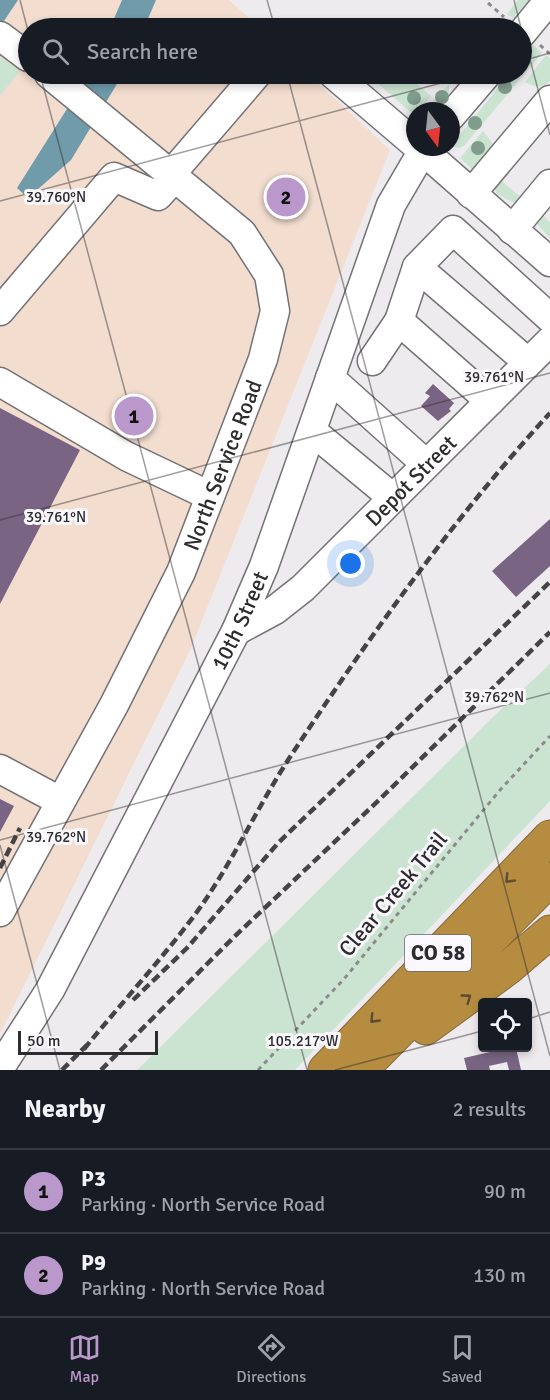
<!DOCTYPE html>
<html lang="en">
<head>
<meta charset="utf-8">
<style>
	body { margin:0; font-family:Signika,sans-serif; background:#20242c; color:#f1f3f6 }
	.controls { position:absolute; right:18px; bottom:18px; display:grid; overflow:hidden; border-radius:6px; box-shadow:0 3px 9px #0003 }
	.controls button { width:54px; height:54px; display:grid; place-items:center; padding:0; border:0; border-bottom:2px solid #363941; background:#171b24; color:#f1f3f6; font:30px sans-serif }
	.compass { position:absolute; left:406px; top:102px; width:54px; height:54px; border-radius:50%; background:#171b24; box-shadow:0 3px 9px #0003; rotate:165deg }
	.scale { position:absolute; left:18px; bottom:15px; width:140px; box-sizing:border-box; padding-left:6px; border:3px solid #2c2b2d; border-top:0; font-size:16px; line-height:21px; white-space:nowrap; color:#2c2b2d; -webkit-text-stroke:4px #faf8fc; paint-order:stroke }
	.you { position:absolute; left:351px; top:564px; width:21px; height:21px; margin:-15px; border:4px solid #fff; border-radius:50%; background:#1a73e8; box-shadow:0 0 0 9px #1a73e833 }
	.badge { display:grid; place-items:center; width:39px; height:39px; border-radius:50%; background:#bb98cc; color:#111; font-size:20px; font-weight:700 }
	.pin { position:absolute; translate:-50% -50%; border:3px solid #fff; box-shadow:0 2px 6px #0006 }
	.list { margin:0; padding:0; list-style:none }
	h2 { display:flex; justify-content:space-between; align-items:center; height:78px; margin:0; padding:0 24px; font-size:26px }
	h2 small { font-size:20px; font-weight:400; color:#9ea1a6 }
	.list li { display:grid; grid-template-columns:39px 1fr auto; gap:18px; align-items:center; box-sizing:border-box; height:84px; padding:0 24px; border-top:2px solid #363941 }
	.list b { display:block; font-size:22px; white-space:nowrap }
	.list p { margin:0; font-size:20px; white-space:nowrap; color:#9ea1a6 }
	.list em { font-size:20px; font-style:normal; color:#9ea1a6 }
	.icon { flex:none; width:33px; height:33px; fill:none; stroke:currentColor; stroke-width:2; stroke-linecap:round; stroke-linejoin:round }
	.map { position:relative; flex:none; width:550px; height:1070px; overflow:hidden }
	.search { position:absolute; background:#171b24; box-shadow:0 3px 9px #0003; left:18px; right:18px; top:18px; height:66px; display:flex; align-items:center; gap:15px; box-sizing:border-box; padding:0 21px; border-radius:33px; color:#9ea1a6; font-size:22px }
	.sheet { height:246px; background:#171b24 }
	nav { display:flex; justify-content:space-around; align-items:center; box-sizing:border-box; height:84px; border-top:2px solid #363941; background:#171b24; font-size:16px; color:#9ea1a6 }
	nav a { display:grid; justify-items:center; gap:3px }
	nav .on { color:#bb98cc }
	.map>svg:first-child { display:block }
	.industrial { fill:#f2ddcf }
	.green { fill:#cbe4d2 }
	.water { fill:#709baa }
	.building { fill:#796583 }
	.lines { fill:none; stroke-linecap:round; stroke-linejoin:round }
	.minor-casing { stroke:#747275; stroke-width:31 }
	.highway-casing { stroke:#866a3a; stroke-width:35 }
	.path { stroke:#8c8a8d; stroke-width:3; stroke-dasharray:4.5 4.5; stroke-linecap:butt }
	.minor { stroke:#fff; stroke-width:28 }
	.highway { stroke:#b68c41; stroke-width:33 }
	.rail { stroke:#444345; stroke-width:4.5; stroke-dasharray:9 4.5; stroke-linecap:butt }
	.tree { fill:#7f9c8c }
	.oneway { stroke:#5c4d34 }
	.ticks { fill:none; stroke:#2c2b2d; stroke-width:1.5; stroke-opacity:0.45 }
	.labels { text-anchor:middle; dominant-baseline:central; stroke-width:6; stroke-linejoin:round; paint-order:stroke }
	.shield { fill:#faf8fc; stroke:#6a686b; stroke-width:1.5 }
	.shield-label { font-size:21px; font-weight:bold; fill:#2c2b2d }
	.street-label { font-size:22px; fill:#2c2b2d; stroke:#faf8fc }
	.ticks-label { font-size:15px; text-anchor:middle; fill:#2c2b2d; stroke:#faf8fc; stroke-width:6; stroke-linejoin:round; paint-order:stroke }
</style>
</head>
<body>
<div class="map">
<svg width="550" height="1070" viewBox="0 0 550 1070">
	<rect width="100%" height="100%" fill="#edebee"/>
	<path class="industrial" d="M0 0H229L260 28H28V74H308L390 150 191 648 0 1034Z"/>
	<path class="green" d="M518 0H529L513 18 507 14Z
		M533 45 542 53 464 146 459 148 451 146 509 74H522V59Z
		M546 55 550 58V81C542 90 534 87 525 82Z
		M0 57 20 71 0 96Z
		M367 74H405L431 96 414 115Z
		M449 84V93L436 111H425Z
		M483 131 493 144 491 150 472 169 460 158Z
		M497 177 523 199 514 203 497 194 494 185Z
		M539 212 550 222V238L537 224Z
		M550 664V801L295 1070H137L493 717Z"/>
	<path class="water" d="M0 0H18L0 27Z
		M122 0H156L144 28H110Z
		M89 74H123L71 160 28 198 17 188Z"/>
	<path class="building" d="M433 384 454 403 449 409 451 411 438 421 421 406 430 396 425 393Z
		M0 408 80 450 0 604Z
		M550 519V566L516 597 492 571Z
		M0 799 14 806 0 832Z
		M507 1048H516L521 1070H509L507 1062 489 1066 490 1070H467L464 1058Z"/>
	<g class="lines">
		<defs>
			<g id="minor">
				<path d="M522 33 549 0"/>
				<path d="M0 36 28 57"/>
				<path d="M333 74 415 144"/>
				<path d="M451 116 487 74"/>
				<path d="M419 147 550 262"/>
				<path d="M172 173 257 74"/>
				<path d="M471 194 550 100"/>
				<path d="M512 230 550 184"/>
				<path d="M417 267 517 353"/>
				<path d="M0 311 114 177 158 196 176 176"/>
				<path d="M372 361 399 321"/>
				<path d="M330 378 426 464"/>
				<path d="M0 382 126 456 210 496"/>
				<path d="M490 401 399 321 417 267 453 230 550 318"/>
				<path d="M312 431 393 498"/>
				<path id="s1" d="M236 631 275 610 303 588 550 341"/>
				<path d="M0 769 60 801"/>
				<path id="s2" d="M0 912 114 705 181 572 263 359 275 311 269 275 242 233 49 74"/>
				<path id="s3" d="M0 1068 50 990 236 631 264 566 391 205 425 147"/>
			</g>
			<path id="highway" d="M426 1028 508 968 550 932
				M325 1070 550 837
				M361 1070 550 879"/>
		</defs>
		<use href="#minor" class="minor-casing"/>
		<use href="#highway" class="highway-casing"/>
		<path class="path" d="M488 3 504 17
			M540 45 550 54
			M258 1070 344 979 500 790 550 736"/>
		<use href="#minor" class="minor"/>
		<use href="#highway" class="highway"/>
		<path class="rail" d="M0 868 20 828
			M133 1000 187 948 279 842 550 582
			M84 1049C120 1005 159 962 194 916 231 866 256 809 290 757 369 637 453 519 550 413
			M62 1070 88 1044
			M101 1070 234 937 379 800 550 632"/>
	</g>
	<g class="tree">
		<circle cx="505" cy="87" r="7"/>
		<circle cx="442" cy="97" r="7"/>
		<circle cx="414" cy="98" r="7"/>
		<circle cx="475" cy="123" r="7"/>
		<circle cx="478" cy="148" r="7"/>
	</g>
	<defs><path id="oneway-chevron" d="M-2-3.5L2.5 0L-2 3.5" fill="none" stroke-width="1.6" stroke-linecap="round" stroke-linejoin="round" transform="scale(1.5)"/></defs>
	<g class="oneway">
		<use href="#oneway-chevron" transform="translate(509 879) rotate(134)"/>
		<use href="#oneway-chevron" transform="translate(467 998) rotate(-36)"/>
		<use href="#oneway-chevron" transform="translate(374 1019) rotate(134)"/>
	</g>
	<path class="ticks" d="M20 0 28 31M267 0 275 28M514 0 521 28M522 29 550 135M522 61 550 53M40 74 307 1070M287 74 550 1056M0 201 475 74M0 520 550 373M0 840 550 693M0 845 60 1070M528 1019 550 1012M335 1070 482 1031"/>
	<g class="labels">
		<rect class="shield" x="405" y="935" width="66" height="36" rx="4.5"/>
		<g class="shield-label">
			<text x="438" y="953">CO 58</text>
		</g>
		<g class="street-label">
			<text stroke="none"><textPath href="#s2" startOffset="500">North Service Road</textPath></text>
			<text stroke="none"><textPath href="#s1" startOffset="232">Depot Street</textPath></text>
			<text stroke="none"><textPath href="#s3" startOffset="508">10th Street</textPath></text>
			<text transform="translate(393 894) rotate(-50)">Clear Creek Trail</text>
		</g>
	</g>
	<g class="ticks-label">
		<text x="56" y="202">39.760°N</text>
		<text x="494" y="382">39.761°N</text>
		<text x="56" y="522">39.761°N</text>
		<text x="494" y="702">39.762°N</text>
		<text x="56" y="842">39.762°N</text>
		<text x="303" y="1046">105.217°W</text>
	</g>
</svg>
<div class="controls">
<button><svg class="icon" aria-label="locate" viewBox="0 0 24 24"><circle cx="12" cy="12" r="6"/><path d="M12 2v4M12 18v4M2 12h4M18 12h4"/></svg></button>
</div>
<svg class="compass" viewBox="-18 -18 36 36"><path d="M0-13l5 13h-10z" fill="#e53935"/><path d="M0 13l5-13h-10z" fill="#9ea1a6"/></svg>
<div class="scale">50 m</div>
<div class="you"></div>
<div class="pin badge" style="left:134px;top:416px">1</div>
<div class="pin badge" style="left:286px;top:197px">2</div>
<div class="search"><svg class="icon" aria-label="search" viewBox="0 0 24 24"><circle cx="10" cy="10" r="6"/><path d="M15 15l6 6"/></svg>Search here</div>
</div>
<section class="sheet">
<h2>Nearby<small>2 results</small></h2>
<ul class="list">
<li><span class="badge">1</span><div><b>P3</b><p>Parking · North Service Road</p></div><em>90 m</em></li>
<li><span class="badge">2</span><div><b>P9</b><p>Parking · North Service Road</p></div><em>130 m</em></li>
</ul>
</section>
<nav>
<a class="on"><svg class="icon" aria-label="map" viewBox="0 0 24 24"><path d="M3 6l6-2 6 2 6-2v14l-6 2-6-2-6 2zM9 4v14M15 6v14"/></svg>Map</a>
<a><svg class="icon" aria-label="directions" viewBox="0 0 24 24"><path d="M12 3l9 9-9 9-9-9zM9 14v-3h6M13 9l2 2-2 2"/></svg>Directions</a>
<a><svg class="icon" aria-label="saved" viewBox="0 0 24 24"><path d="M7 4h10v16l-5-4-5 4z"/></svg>Saved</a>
</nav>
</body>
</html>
